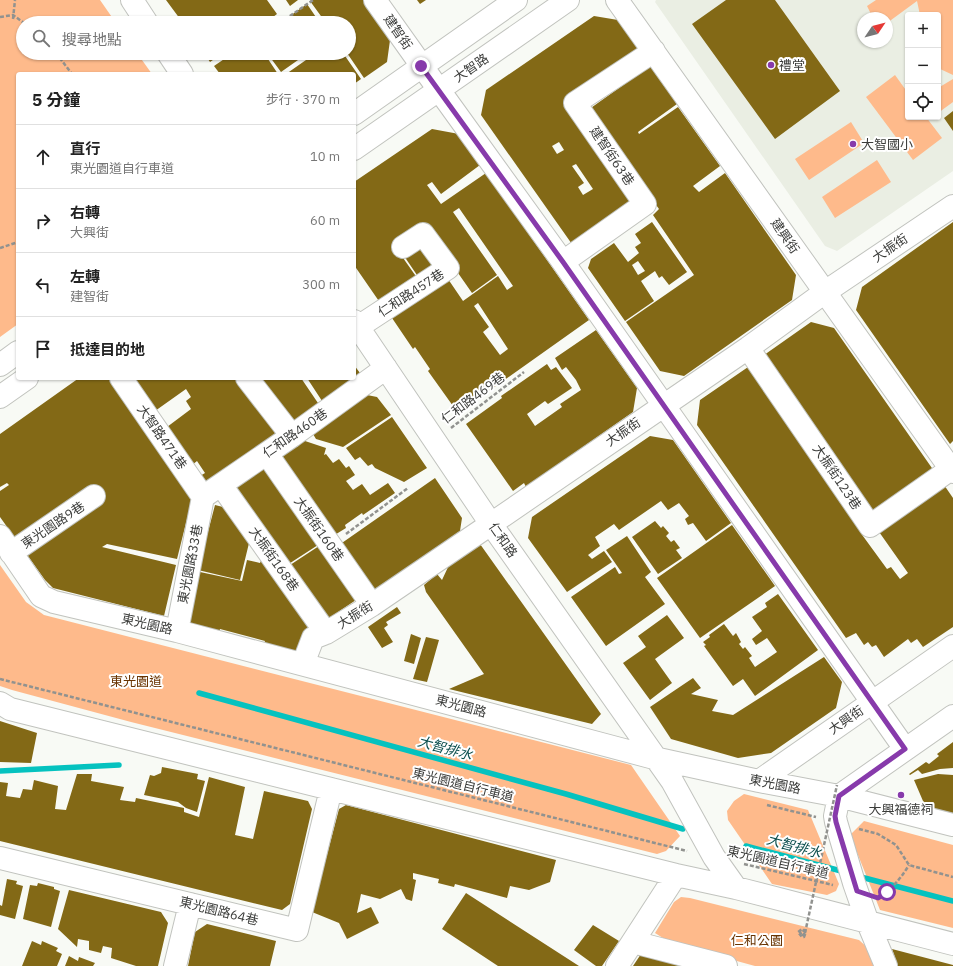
<!DOCTYPE html>
<html lang="zh-TW">
<head>
<meta charset="utf-8">
<style>
	body { margin:0; font-family:"IBM Plex Sans","Noto Sans TC",sans-serif; background:#f2f2f2; color:#222 }
	.controls { position:absolute; right:12px; top:12px; display:grid; overflow:hidden; border-radius:4px; box-shadow:0 1px 3px #0004 }
	.controls button { width:36px; height:36px; display:grid; place-items:center; padding:0; border:0; border-bottom:1px solid #e0e0e0; background:#fff; color:#222; font:20px sans-serif }
	.compass { position:absolute; left:857px; top:12px; width:36px; height:36px; border-radius:50%; background:#fff; box-shadow:0 1px 3px #0004; rotate:55deg }
	.stop { position:absolute; width:12px; height:12px; margin:-9px; border:3px solid #873aab; border-radius:50%; background:#fff }
	.stop.end { background:#873aab; border-color:#fff; box-shadow:0 1px 4px #0008 }
	.list { margin:0; padding:0; list-style:none }
	h2 { display:flex; justify-content:space-between; align-items:center; height:52px; margin:0; padding:0 16px; font-size:17px }
	h2 small { font-size:13px; font-weight:400; color:#767676 }
	.list li { display:grid; grid-template-columns:26px 1fr auto; gap:12px; align-items:center; box-sizing:border-box; height:64px; padding:0 16px; border-top:1px solid #e0e0e0 }
	.list b { display:block; font-size:15px; white-space:nowrap }
	.list p { margin:0; font-size:13px; white-space:nowrap; color:#767676 }
	.list em { font-size:13px; font-style:normal; color:#767676 }
	.icon { flex:none; width:22px; height:22px; fill:none; stroke:currentColor; stroke-width:2; stroke-linecap:round; stroke-linejoin:round }
	.map { position:relative; flex:none; width:953px; height:966px; overflow:hidden }
	.search { position:absolute; background:#fff; box-shadow:0 1px 3px #0004; left:16px; top:16px; width:340px; height:44px; display:flex; align-items:center; gap:10px; box-sizing:border-box; padding:0 14px; border-radius:22px; color:#767676; font-size:15px }
	.panel { position:absolute; background:#fff; box-shadow:0 1px 3px #0004; left:16px; top:72px; width:340px; height:308px; border-radius:4px }
	.map>svg:first-child { display:block }
	.built { fill:#eaeee3; fill-rule:evenodd }
	.green { fill:#feba8b }
	.lines { fill:none; stroke-linecap:round; stroke-linejoin:round }
	.stream { stroke:#05c2bf; stroke-width:5.5 }
	.building { fill:#836916; fill-rule:evenodd }
	.minor-casing { stroke:#c1c3be; stroke-width:24 }
	.path { stroke:#91928f; stroke-width:2.5; stroke-dasharray:4 2; stroke-linecap:butt }
	.minor { stroke:#fff; stroke-width:22 }
	.path-bridge { stroke:#91928f; stroke-width:2.5; stroke-dasharray:4 2; stroke-linecap:butt }
	.route { stroke:#873aab; stroke-width:5 }
	.poi-dot { fill:#873aab; stroke:#fff; stroke-width:1.5 }
	.labels { text-anchor:middle; dominant-baseline:central; stroke-width:4; stroke-linejoin:round; paint-order:stroke }
	.street-label { font-size:13px; fill:#3b3c3a; stroke:#fff }
	.poi-label { font-size:13px; fill:#3b3c3a; stroke:#fff; text-anchor:start }
	.park-label { font-size:13px; fill:#693402; stroke:#fff }
	.water-label { font-size:14px; font-style:italic; fill:#0e504f; stroke:#fff }
</style>
</head>
<body>
<div class="map">
<svg width="953" height="966" viewBox="0 0 953 966">
	<rect width="100%" height="100%" fill="#f8faf5"/>
	<path class="built" d="M656 0H953V171L837 251 825 246 655 2ZM908 15H938V117H908ZM863 18H887V42H863Z"/>
	<path class="green" d="M0 0H100L116 23H23V53H137L152 74H18V324L0 337Z
		M876 0H953V75L938 68V15H920L917 1 887 23V18H873L867 6Z
		M895 75 908 93V117H926L942 138 913 160 866 97Z
		M953 79V102L938 113V88Z
		M851 122 864 143 809 180 795 159Z
		M877 160 891 182 835 218 822 197Z
		M0 565 26 602 44 615 631 765 680 836 666 851 657 854 131 722 12 690 0 686Z
		M744 794 808 810 839 884 836 891 827 895 772 884 728 820 727 811 734 801Z
		M864 821 953 845V928L880 910 850 835Z
		M681 897 690 898 859 940 870 950 876 966H755L671 943 655 933 674 902Z"/>
	<g class="lines">
		<path class="stream" d="M199 693 566 794 683 829
			M0 771 119 765
			M746 846 845 872
			M857 876 953 901"/>
	</g>
	<path class="building" d="M166 0H267L277 14 265 23H183Z
		M286 0H298L290 6Z
		M312 0H368L391 33 387 62 364 78 347 53H349V23H326L310 1Z
		M417 0H426L420 4Z
		M726 0H775L840 91 775 139 692 24Z
		M307 4 320 23H280L287 18Z
		M594 16 618 20 640 50 567 105 635 205 574 247 481 115 486 90ZM559 142 564 150 557 154 552 146ZM576 164 593 189 583 195 578 187 584 183 572 166Z
		M204 53H223L210 62Z
		M233 53H264L278 74H220L214 66Z
		M267 53H308L281 72Z
		M316 53H343L361 79 354 84V74H286Z
		M650 66 677 104 638 132 639 134 678 107 720 166 693 186 699 192 725 173 796 275 792 300 684 376 660 371 626 322 694 275 653 215 659 209 588 110Z
		M953 111V131L944 118Z
		M432 129 459 134 480 165 441 194 432 182 427 185 441 204 486 173 589 320 458 413 428 371 430 369 415 347 413 349 392 318 448 279 463 301 498 276 507 290 513 286 459 208 453 212 497 275 472 293 428 230 396 248 420 282 383 307 354 265V182ZM478 303 508 349 500 355 483 332 489 327 474 306Z
		M652 222 687 272 669 285 662 276 659 278 655 271 641 281 654 301 625 321 588 268 591 259 614 243 628 262 639 253 635 247 641 243 635 234ZM638 261 645 271 638 275 632 265Z
		M953 222V441L950 444 856 310 862 287Z
		M421 240 439 265 419 278 402 253Z
		M811 322 834 328 934 471 869 516 760 358Z
		M596 330 637 388 633 412 526 487 524 483 513 491 466 424 502 398 501 396 547 364 551 370 556 367 572 388 548 404 545 401 527 414 535 426 562 407 560 404 581 390 576 380 566 367 562 370 555 358Z
		M354 365 363 377 324 404 307 378H354Z
		M751 365 864 529 860 532 887 569 891 567 900 579 908 573 877 529 942 482 953 498V627L923 647 917 639 911 643 908 639 884 657 876 645 872 647 868 642 864 645 856 633 846 638 697 425 700 400Z
		M79 378H111L194 491 177 559 107 544 102 547 176 565 164 616 53 588 45 580 0 517V491L9 485 7 483 0 487V434Z
		M132 378H240L280 435 207 486 200 476 205 473 197 461 192 465 167 427 191 409 186 401 191 397 186 389 155 411Z
		M258 378H301L320 406 291 426Z
		M367 395 377 397 391 415 343 447 316 439 313 434Z
		M392 417 427 468 404 482 375 468 372 464 368 466 360 457 355 460 346 448Z
		M650 436 673 440 731 523 706 541 693 523 688 525 685 519 689 516 679 503 668 510 661 501 619 530 614 524 595 537 600 546 588 555 592 559 604 551 612 562 567 592 528 538 532 517Z
		M302 440 326 448 324 455 326 454 333 463 339 459 346 468 349 466 355 475 346 481 353 490 362 484 370 495 388 483 395 493 363 515 362 513 345 525 346 528 333 536 278 458 296 445 297 447Z
		M264 467 318 545 284 567 230 491Z
		M435 478 462 518 460 531 373 593 339 545Z
		M215 505 227 508 250 539 240 580 198 570Z
		M655 521 661 528 663 526 669 533 666 536 671 542 674 540 680 548 676 550 682 558 658 574 632 537Z
		M732 525 775 586 700 638 657 578Z
		M627 536 651 572 645 577 665 604 606 646 571 597 615 567 619 574 622 573 606 550Z
		M480 544 601 714 592 724 449 689 484 674 426 592 424 585 437 574 442 580 449 565Z
		M319 546 356 600 323 622 284 569Z
		M263 556 312 624 298 652 264 644 265 641 220 629 219 632 187 624 200 572 242 581 247 560 260 563Z
		M778 594 818 650 755 696 743 679 733 686 704 646 706 645 703 642 710 637 709 635 724 624 733 636 736 633 741 642 739 644 743 649 745 647 752 656 749 658 755 667 777 652 767 638 756 645 752 639 762 631 752 617 767 607 765 603Z
		M397 607 401 613 386 622 388 625 384 628 393 642 382 648 368 627Z
		M667 615 684 638 655 659 672 683 650 700 623 663 646 647 638 636Z
		M411 634 421 638 414 664 404 661Z
		M426 637 439 640 427 682 413 679Z
		M824 657 842 682 836 708 771 753 738 758 671 739 650 707 693 678 701 688 691 694 718 700 712 711 733 715Z
		M0 721 37 733 31 763 0 762Z
		M953 742V768L940 769 922 774 918 770 910 775 909 774 926 762 929 764 939 756 937 754Z
		M162 767 198 774 197 779 205 781 197 812 186 808 178 802 144 795 150 775 154 776 161 773Z
		M77 774H92L91 781 124 787 120 800 135 802 136 798 184 808V812L199 817 209 777 245 787 235 835 253 839 264 791 308 801 312 809 290 904 282 910 0 841V782L8 783 6 796 20 798 23 789 32 790 34 780 58 786 55 809 66 810Z
		M938 774 953 775V815L926 808 914 780Z
		M346 805 556 860 550 882 529 890 510 886 507 898 455 884 454 887 438 883 439 879 413 873V879L416 880 412 901 406 899 401 889 380 899 361 894 357 913 371 907 379 923 347 939 339 923 312 912 339 809Z
		M7 879 17 881 16 884 23 886 15 919 0 915V905L2 906Z
		M38 883 54 887V889L60 891 51 927 23 919 30 885 37 886Z
		M69 890 161 912 168 923 158 966H136L111 958 112 948 103 946 101 953 89 950V941L78 939 77 947 58 929Z
		M466 893 579 966H498L442 929Z
		M207 924 276 941 270 966H188L195 932Z
		M593 925 619 941 602 966H596L574 950Z
		M32 941 41 945 42 941 58 948 56 951 62 954 57 966H22Z
		M892 949 953 965V966H898Z
		M641 954 686 966H633Z
		M69 956 78 961 79 957 95 963 93 966H65Z"/>
	<g class="lines">
		<defs>
			<path id="minor" d="M132 0 147 23
				M375 0 439 90 563 262 905 749
				M617 0 953 472
				M168 53 182 74
				M354 114 516 0
				M354 149 568 0
				M563 262 645 204 575 103 654 51
				M354 321 491 524 672 781 714 857 736 888
				M358 327 448 268 423 234 403 247
				M748 348 870 526 951 469
				M0 365 18 352
				M121 378 203 497
				M247 378 292 436
				M0 397 27 378
				M267 454 372 605
				M221 485 326 633
				M203 497 292 436 386 368
				M0 536 41 596 54 602 177 631 654 758 759 781 839 796 953 825
				M11 553 94 496
				M177 631 203 497
				M303 664 313 638 326 633 372 605 491 524 748 348 825 292 953 206
				M0 703 10 709 676 875 736 888 953 944
				M759 781 953 646
				M0 858 297 930 331 789
				M633 942 726 966
				M175 966 190 904
				M617 966 676 875
				M886 966 868 923 854 883 836 822 835 816 839 796 953 716"/>
		</defs>
		<use href="#minor" class="minor-casing"/>
		<path class="path" d="M0 17 13 15 24 23
			M13 19 15 0
			M280 23 313 0
			M56 53 72 74
			M0 248 18 242
			M451 428 524 372
			M346 534 408 488
			M0 679 687 851
			M767 805 816 817
			M859 829 878 834 896 845 909 865 953 877
			M744 864 833 885
			M880 896C893 888 901 878 909 865
			M805 933 802 936 800 932 802 930 806 932 804 937H802L798 932 802 929 806 931"/>
		<use href="#minor" class="minor"/>
		<path class="path-bridge" d="M805 933 837 785"/>
	</g>
	<g class="lines">
		<path class="route" d="M421 66 563 262 905 749 839 796 835 816 836 822 857 891 878 898 887 892"/>
	</g>
	<g class="poi-dot">
		<circle cx="771" cy="65" r="4"/>
		<circle cx="853" cy="144" r="4"/>
		<circle cx="901" cy="795" r="4"/>
	</g>
	<g class="labels">
		<g class="street-label">
			<text transform="translate(398 32) rotate(55)">建智街</text>
			<text transform="translate(471 68) rotate(-35)">大智路</text>
			<text transform="translate(612 156) rotate(56)">建智街63巷</text>
			<text transform="translate(785 236) rotate(55)">建興街</text>
			<text transform="translate(890 248) rotate(-34)">大振街</text>
			<text transform="translate(411 293) rotate(-33)">仁和路457巷</text>
			<text transform="translate(473 398) rotate(-37)">仁和路469巷</text>
			<text transform="translate(623 432) rotate(-35)">大振街</text>
			<text transform="translate(295 433) rotate(-35)">仁和路460巷</text>
			<text transform="translate(162 437) rotate(55)">大智路471巷</text>
			<text transform="translate(837 477) rotate(56)">大振街123巷</text>
			<text transform="translate(53 525) rotate(-34)">東光園路9巷</text>
			<text transform="translate(319 529) rotate(55)">大振街160巷</text>
			<text transform="translate(503 540) rotate(55)">仁和路</text>
			<text transform="translate(274 559) rotate(55)">大振街168巷</text>
			<text transform="translate(190 564) rotate(-79)">東光園路33巷</text>
			<text transform="translate(355 615) rotate(-32)">大振街</text>
			<text transform="translate(147 624) rotate(13)">東光園路</text>
			<text transform="translate(461 706) rotate(15)">東光園路</text>
			<text transform="translate(846 720) rotate(-35)">大興街</text>
			<text transform="translate(775 784) rotate(11)">東光園路</text>
			<text transform="translate(463 785) rotate(14)">東光園道自行車道</text>
			<text transform="translate(778 862) rotate(13)">東光園道自行車道</text>
			<text transform="translate(219 911) rotate(14)">東光園路64巷</text>
		</g>
		<g class="poi-label">
			<text x="779" y="65">禮堂</text>
			<text x="861" y="144">大智國小</text>
			<text x="901" y="809" text-anchor="middle">大興福德祠</text>
		</g>
		<g class="park-label">
			<text x="136" y="681">東光園道</text>
			<text x="757" y="940">仁和公園</text>
		</g>
		<g class="water-label">
			<text transform="translate(445 748) rotate(15)">大智排水</text>
			<text transform="translate(794 846) rotate(15)">大智排水</text>
		</g>
	</g>
</svg>
<div class="controls">
<button>+</button>
<button>−</button>
<button><svg class="icon" aria-label="locate" viewBox="0 0 24 24"><circle cx="12" cy="12" r="6"/><path d="M12 2v4M12 18v4M2 12h4M18 12h4"/></svg></button>
</div>
<svg class="compass" viewBox="-18 -18 36 36"><path d="M0-13l5 13h-10z" fill="#e53935"/><path d="M0 13l5-13h-10z" fill="#767676"/></svg>
<div class="stop" style="left:887px;top:892px"></div>
<div class="stop end" style="left:421px;top:66px"></div>
<div class="search"><svg class="icon" aria-label="search" viewBox="0 0 24 24"><circle cx="10" cy="10" r="6"/><path d="M15 15l6 6"/></svg>搜尋地點</div>
<section class="panel">
<h2>5 分鐘<small>步行 · 370 m</small></h2>
<ul class="list">
<li><svg class="icon" aria-label="ahead" viewBox="0 0 24 24"><path d="M12 20V5M6 11l6-6 6 6"/></svg><div><b>直行</b><p>東光園道自行車道</p></div><em>10 m</em></li>
<li><svg class="icon" aria-label="right" viewBox="0 0 24 24"><path d="M7 20v-9h11M14 6l5 5-5 5"/></svg><div><b>右轉</b><p>大興街</p></div><em>60 m</em></li>
<li><svg class="icon" aria-label="left" viewBox="0 0 24 24"><path d="M17 20v-9H6M10 6l-5 5 5 5"/></svg><div><b>左轉</b><p>建智街</p></div><em>300 m</em></li>
<li><svg class="icon" aria-label="arrive" viewBox="0 0 24 24"><path d="M6 21V4h12l-3 4 3 4H6"/></svg><div><b>抵達目的地</b></div></li>
</ul>
</section>
</div>
</body>
</html>
